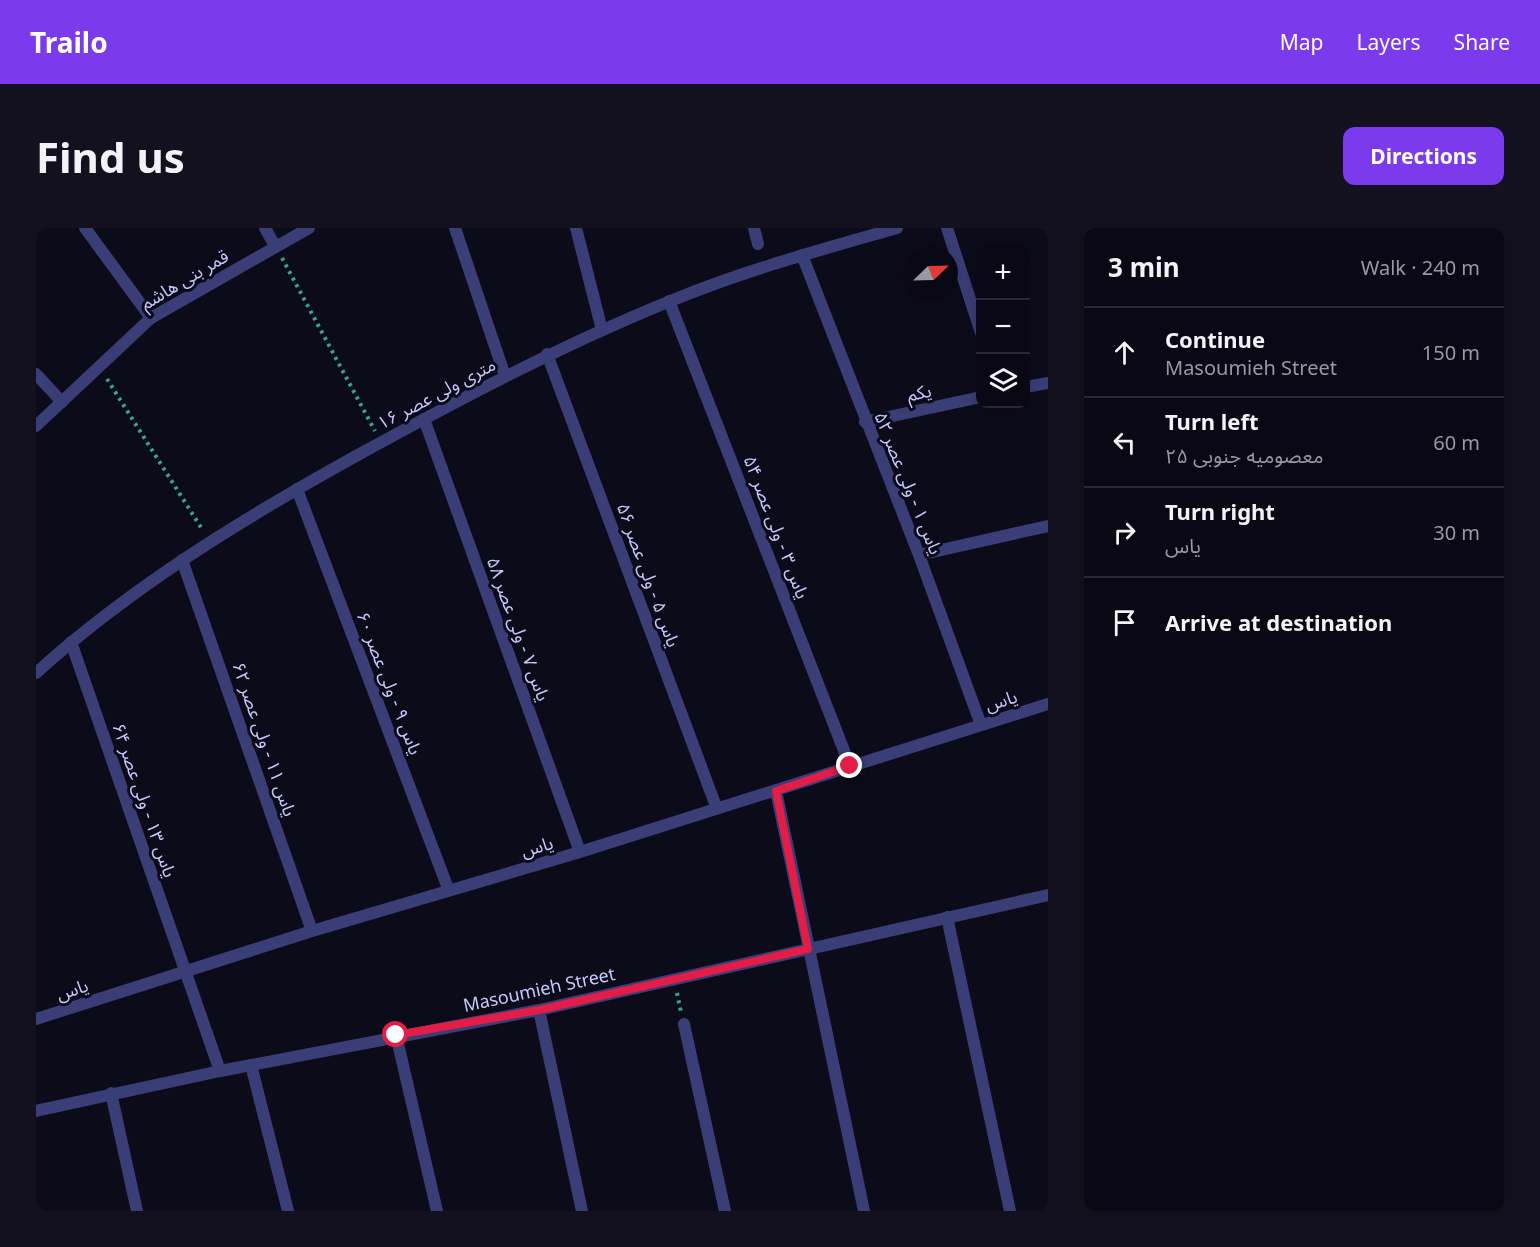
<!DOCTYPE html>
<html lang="en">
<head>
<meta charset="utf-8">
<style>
	body { margin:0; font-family:"Noto Sans","Noto Sans Arabic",sans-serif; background:#12111d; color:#f1f3f6 }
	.controls { position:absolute; right:18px; top:18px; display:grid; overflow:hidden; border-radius:12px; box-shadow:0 3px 15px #0003 }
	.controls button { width:54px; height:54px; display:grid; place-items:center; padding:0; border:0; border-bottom:2px solid #292934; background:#090814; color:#f1f3f6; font:30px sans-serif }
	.compass { position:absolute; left:868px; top:18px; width:54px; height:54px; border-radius:50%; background:#090814; box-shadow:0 3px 15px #0003; rotate:67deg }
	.stop { position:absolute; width:18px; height:18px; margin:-14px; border:4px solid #e11d48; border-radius:50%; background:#fff }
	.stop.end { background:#e11d48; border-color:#fff; box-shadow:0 2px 6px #0008 }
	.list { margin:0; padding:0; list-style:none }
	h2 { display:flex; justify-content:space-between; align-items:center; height:78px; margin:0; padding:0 24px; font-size:26px }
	h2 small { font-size:20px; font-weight:400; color:#999aa0 }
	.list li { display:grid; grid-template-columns:39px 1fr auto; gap:18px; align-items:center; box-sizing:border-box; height:90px; padding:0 24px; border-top:2px solid #292934 }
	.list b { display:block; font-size:22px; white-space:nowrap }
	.list p { margin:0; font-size:20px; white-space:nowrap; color:#999aa0 }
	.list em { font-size:20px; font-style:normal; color:#999aa0 }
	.icon { flex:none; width:33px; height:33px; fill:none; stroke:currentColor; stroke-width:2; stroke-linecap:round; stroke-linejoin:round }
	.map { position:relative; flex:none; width:1012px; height:983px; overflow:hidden; border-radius:12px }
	header { display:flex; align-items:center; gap:36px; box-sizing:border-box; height:84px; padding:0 30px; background:#7c3aed; color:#fff }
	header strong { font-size:28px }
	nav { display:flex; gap:33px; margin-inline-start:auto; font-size:21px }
	.intro { display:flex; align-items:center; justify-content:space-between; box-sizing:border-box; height:144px; padding:0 36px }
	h1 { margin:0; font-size:42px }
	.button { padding:15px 27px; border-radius:12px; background:#7c3aed; color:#fff; font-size:21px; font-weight:700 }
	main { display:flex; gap:36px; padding:0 36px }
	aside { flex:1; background:#090814; border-radius:12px; box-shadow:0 3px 15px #0003 }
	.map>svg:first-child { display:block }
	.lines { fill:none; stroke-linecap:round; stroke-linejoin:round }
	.path { stroke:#32a691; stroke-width:4; stroke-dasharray:3 4.5; stroke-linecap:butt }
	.minor { stroke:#393e77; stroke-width:12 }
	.tertiary { stroke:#393e77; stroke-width:12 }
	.route { stroke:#e11d48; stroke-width:8 }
	.labels { text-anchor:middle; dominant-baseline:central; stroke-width:6; stroke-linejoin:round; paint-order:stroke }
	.street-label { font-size:18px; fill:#c7c8fc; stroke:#0c0b1a }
</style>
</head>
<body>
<header>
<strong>Trailo</strong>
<nav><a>Map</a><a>Layers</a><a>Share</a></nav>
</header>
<div class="intro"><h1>Find us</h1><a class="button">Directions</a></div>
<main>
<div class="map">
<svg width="1012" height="983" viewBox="0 0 1012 983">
	<rect width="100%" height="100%" fill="#0c0b1a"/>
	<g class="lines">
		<path class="path" d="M246 30 339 203
			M71 151 166 301
			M641 765 645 784"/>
		<path class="minor" d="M49 0 115 90
			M229 0 239 18
			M419 0 469 148
			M540 0 566 102
			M718 0 722 16
			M911 0 945 105
			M766 27 883 327 945 497
			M633 73 814 538
			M511 126 681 581
			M0 146 26 174
			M990 159 1012 155
			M388 191 544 624
			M829 194 945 169
			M261 261 413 663
			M883 327 1012 298
			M146 332 276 703
			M35 414 184 843
			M740 563 828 983
			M911 689 974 983
			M503 782 546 983
			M0 791 276 703 544 624 1012 476
			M648 796 689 983
			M360 807 401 983
			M215 837 252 983
			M75 865 101 983"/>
		<path class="tertiary" d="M0 198 115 90 273 0
			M0 445C95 359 208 290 320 228 422 172 524 118 632 74 706 43 784 22 861 0
			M0 883 184 843 503 782 1012 667"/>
	</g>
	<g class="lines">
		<path class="route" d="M360 807 503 782 772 721 740 563 814 538"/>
	</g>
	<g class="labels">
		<g class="street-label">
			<text transform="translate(148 51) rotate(-31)">قمر بنی هاشم</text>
			<text transform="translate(883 164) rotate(-12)">یکم</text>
			<text transform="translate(400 165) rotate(-28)">۱۶ متری ولی عصر</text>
			<text transform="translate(873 255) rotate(68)">یاس ۱ - ولی عصر ۵۲</text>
			<text transform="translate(741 299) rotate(69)">یاس ۳ - ولی عصر ۵۴</text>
			<text transform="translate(613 347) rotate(70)">یاس ۵ - ولی عصر ۵۶</text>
			<text transform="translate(483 401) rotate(70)">یاس ۷ - ولی عصر ۵۸</text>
			<text transform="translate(354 455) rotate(69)">یاس ۹ - ولی عصر ۶۰</text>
			<text transform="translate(965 472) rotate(-17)">یاس</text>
			<text transform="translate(229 511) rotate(71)">یاس ۱۱ - ولی عصر ۶۲</text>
			<text transform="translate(109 572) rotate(71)">یاس ۱۳ - ولی عصر ۶۴</text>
			<text transform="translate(501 618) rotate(-16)">یاس</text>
			<text transform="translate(36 761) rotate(-18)">یاس</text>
			<text transform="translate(503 761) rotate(-12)">Masoumieh Street</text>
		</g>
	</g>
</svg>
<div class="controls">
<button>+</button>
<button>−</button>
<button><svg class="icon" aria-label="layers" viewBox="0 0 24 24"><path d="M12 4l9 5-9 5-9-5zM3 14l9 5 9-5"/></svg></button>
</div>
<svg class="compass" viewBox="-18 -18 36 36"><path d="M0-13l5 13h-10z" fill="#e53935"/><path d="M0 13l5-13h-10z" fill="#999aa0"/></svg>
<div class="stop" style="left:360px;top:807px"></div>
<div class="stop end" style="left:814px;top:538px"></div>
</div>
<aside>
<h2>3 min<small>Walk · 240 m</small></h2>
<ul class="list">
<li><svg class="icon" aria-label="ahead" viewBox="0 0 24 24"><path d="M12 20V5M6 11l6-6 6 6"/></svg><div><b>Continue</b><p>Masoumieh Street</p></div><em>150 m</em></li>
<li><svg class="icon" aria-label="left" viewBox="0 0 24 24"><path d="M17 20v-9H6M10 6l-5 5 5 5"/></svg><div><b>Turn left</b><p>معصومیه جنوبی ۲۵</p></div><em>60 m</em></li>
<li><svg class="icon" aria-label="right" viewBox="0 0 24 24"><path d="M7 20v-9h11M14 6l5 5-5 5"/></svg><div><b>Turn right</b><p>یاس</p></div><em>30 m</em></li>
<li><svg class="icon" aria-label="arrive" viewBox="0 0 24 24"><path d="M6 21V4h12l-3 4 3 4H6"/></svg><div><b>Arrive at destination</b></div></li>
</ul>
</aside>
</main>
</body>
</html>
